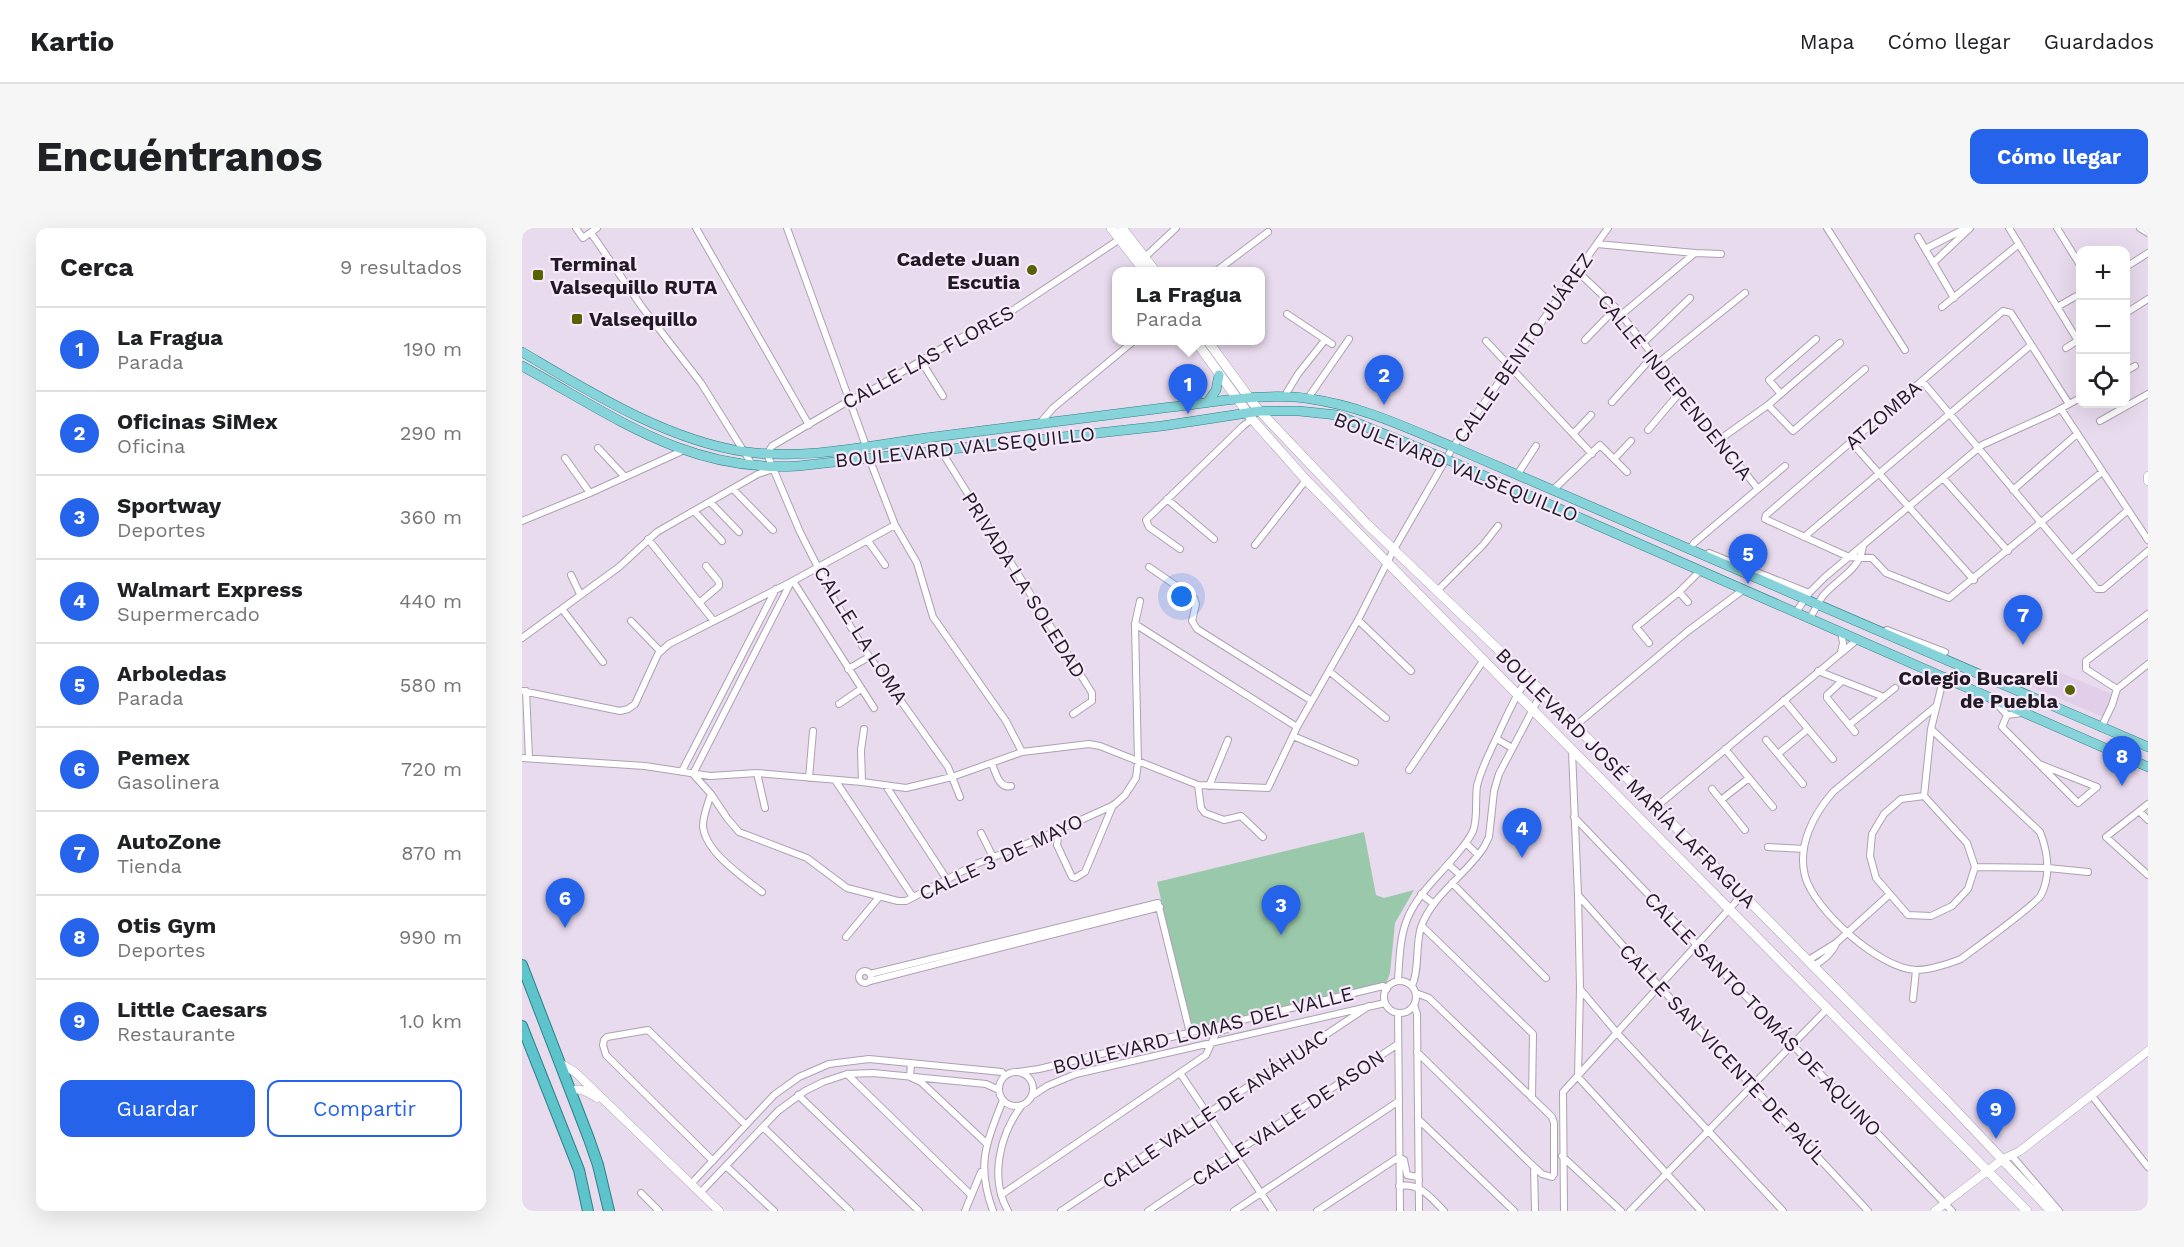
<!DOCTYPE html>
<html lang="es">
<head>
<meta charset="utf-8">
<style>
	body { margin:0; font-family:"Work Sans",sans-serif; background:#f6f6f6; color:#202124 }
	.controls { position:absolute; right:18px; top:18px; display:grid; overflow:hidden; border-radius:12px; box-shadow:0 6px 24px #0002 }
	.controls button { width:54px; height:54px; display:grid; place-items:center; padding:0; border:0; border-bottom:2px solid #e0e0e0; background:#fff; color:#202124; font:30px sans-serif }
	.you { position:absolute; left:660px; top:369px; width:21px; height:21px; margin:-15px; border:4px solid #fff; border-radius:50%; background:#1a73e8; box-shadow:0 0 0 9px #1a73e833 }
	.badge { display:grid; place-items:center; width:39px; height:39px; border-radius:50%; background:#2563eb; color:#fff; font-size:20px; font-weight:700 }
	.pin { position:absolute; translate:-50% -50px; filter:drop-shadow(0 2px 3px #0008) }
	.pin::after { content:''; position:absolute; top:32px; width:21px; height:18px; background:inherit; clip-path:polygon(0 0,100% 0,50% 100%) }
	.popup { position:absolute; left:590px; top:39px; width:153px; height:78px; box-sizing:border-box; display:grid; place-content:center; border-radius:12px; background:#fff; filter:drop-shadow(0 2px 4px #0005); font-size:20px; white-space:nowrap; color:#757577 }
	.popup b { font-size:22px; color:#202124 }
	.popup::after { content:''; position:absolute; left:50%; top:100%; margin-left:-12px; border:12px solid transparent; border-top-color:#fff }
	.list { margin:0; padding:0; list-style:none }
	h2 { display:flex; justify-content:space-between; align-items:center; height:78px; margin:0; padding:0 24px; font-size:26px }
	h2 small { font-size:20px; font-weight:400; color:#757577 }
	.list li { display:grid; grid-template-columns:39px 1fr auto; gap:18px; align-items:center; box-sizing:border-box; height:84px; padding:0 24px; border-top:2px solid #e0e0e0 }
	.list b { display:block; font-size:22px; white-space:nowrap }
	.list p { margin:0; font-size:20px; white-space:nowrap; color:#757577 }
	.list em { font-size:20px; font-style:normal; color:#757577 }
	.actions { display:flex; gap:12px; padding:18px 24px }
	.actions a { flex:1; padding:14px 0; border:2px solid #2563eb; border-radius:12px; text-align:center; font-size:21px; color:#2563eb }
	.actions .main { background:#2563eb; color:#fff }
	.icon { flex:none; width:33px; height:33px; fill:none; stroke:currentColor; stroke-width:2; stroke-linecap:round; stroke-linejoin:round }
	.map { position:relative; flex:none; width:1626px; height:983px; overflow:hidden; border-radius:12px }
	header { display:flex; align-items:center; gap:36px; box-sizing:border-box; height:84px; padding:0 30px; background:#fff; border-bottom:2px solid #e0e0e0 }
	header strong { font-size:28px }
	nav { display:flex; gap:33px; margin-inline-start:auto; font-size:21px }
	.intro { display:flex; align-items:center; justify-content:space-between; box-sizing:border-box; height:144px; padding:0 36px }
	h1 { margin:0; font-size:42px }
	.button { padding:15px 27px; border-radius:12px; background:#2563eb; color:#fff; font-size:21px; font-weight:700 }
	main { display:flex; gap:36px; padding:0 36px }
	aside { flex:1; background:#fff; border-radius:12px; box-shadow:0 6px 24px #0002 }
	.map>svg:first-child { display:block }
	.built { fill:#e1cee8 }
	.green { fill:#9ac8aa }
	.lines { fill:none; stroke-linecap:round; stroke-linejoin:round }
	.minor-casing { stroke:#aea0b3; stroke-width:8 }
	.tertiary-casing { stroke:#aea0b3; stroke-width:9 }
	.secondary-casing { stroke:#aea0b3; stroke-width:10 }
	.primary-casing { stroke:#2e8088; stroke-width:10 }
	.trunk-casing { stroke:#2e8088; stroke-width:12 }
	.minor { stroke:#fff; stroke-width:6 }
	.tertiary { stroke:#fff; stroke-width:8 }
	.secondary { stroke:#fff; stroke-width:9 }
	.primary { stroke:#86d3d9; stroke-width:9 }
	.trunk { stroke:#5ec4cc; stroke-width:10 }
	.poi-dot { fill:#576303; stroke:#f7e8fc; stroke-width:2 }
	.labels { text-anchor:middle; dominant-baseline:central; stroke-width:4.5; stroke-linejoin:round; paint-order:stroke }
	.poi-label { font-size:20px; font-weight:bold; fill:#201b22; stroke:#f7e8fc; text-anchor:end }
	.street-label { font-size:20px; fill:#201b22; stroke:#f7e8fc }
</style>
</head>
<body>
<header>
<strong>Kartio</strong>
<nav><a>Mapa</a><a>Cómo llegar</a><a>Guardados</a></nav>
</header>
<div class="intro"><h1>Encuéntranos</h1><a class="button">Cómo llegar</a></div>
<main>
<aside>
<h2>Cerca<small>9 resultados</small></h2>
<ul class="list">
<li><span class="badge">1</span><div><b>La Fragua</b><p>Parada</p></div><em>190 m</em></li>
<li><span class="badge">2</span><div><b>Oficinas SiMex</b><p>Oficina</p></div><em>290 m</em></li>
<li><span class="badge">3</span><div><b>Sportway</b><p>Deportes</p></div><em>360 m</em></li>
<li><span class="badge">4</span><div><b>Walmart Express</b><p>Supermercado</p></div><em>440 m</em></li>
<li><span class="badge">5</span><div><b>Arboledas</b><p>Parada</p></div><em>580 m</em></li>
<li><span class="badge">6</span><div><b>Pemex</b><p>Gasolinera</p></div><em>720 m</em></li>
<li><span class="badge">7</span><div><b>AutoZone</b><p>Tienda</p></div><em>870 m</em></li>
<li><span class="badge">8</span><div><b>Otis Gym</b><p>Deportes</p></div><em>990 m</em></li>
<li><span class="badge">9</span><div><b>Little Caesars</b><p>Restaurante</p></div><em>1.0 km</em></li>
</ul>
<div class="actions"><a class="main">Guardar</a><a>Compartir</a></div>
</aside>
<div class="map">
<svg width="1626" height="983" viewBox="0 0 1626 983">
	<rect width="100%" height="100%" fill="#e9dbee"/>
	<path class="built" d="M1525 439 1592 467 1581 489 1505 457Z"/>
	<path class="green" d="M842 604 854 667 862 670 892 662 873 695 868 745 864 756 669 802 635 654Z"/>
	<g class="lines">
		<defs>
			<path id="minor" d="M54 0 61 10 75 0
				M174 0 287 197
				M265 0 344 218
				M1305 0 1383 122
				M1487 0 1556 113
				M1535 0 1558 37
				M1618 0 1626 5
				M69 5 120 79 179 155 231 238
				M1396 9 1432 70
				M1075 16 1173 25 1199 26
				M1403 21 1444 0
				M622 30 654 0
				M1411 35 1448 0
				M1604 39 1626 25
				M1055 43 1094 80 1236 261
				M693 44 746 4
				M1420 79 1497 16
				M1535 79 1558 66
				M1604 85 1626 71
				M765 86 810 116
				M1099 87 1173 25
				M1063 112 1094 80
				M964 113 1070 226
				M1121 115 1168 70
				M1544 120 1558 111
				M399 133 421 168
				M1136 135 1223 65
				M1604 143 1613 138
				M1400 153 1575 361H1581L1626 323
				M1259 166 1247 152 1294 111
				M762 169 776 146 803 112
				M786 170 827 111
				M1090 174 1131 128
				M1547 176 1489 85 1481 83 1244 287 1243 291 1327 329 1350 330 1364 345 1427 370 1580 244
				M1246 177 1271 203 1343 141
				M1539 181 1626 312
				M1578 193 1626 166
				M519 194 531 180 613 112
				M1126 202 1159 163
				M1051 206 1069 187
				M1197 212 1246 177 1318 115
				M1329 214 1452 352
				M76 220 103 249
				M418 221 570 465V473L551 486
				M43 230 68 265
				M347 230 373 297 395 335 411 389 484 493 500 524
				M1092 231 1109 213
				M995 247 1014 218
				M1421 250 1486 323
				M211 261 251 302
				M1031 262 1078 217 1105 244
				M1491 262 1555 206
				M645 271 692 311
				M188 274 217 304
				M172 283 200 313
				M0 293 68 265 160 223
				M1282 309 1509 117
				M126 311 191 392
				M346 313 363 337
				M733 317 784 252
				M658 321 627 299 624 292 721 198 730 191
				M1167 322 1172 315 1263 238
				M1187 325 1287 365
				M1550 331 1606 282
				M627 339 672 370 674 376 670 393 675 401 790 473
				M49 347 58 366
				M271 353 352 480
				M915 363 961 317 976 298
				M1157 364 1166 374
				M177 375 197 358V354L184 338
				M40 381 81 434
				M1274 384 1287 365 1303 349 1460 217 1531 185 1558 170
				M1288 390C1292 383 1296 376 1300 369 1314 351 1338 343 1341 318
				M836 392 889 443
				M109 393 138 423
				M613 396 775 499
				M1365 402 1423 424
				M0 410 97 339 135 304 236 246 251 241
				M1127 415 1114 399 1157 364 1178 343
				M1319 424 1321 415 1319 404
				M326 441 347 429
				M807 443 864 490
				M1296 443 1362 469
				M1320 453 1305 467V470L1333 504
				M1595 461 1564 441V433L1626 386
				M0 463 98 483 106 481 113 476 136 426 147 416 269 354 373 297
				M4 463 7 530
				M1262 472 1311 531
				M1474 475 1485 487 1500 485
				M317 476 339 461
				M1485 487 1480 499 1556 575 1575 559 1517 536
				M1327 497 1373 460
				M1053 498 1166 403 1221 362
				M1579 500 1590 477 1595 461 1626 436
				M1409 501 1518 604C1526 624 1529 648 1519 667 1515 676 1452 721 1439 731 1426 736 1409 742 1394 742 1358 741 1292 682 1283 648 1275 617 1292 586 1311 564L1413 479
				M771 508 833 534
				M975 511 990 520
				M1244 512 1281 556
				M1203 521 1251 579
				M1050 523 1056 667 1058 760 1056 849
				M1256 526 1286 501
				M0 530 123 538 188 548 235 545 340 554 384 560 430 549 500 524 567 516 578 518 676 557 746 560 775 499 836 392 872 321 931 219 1086 0
				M470 536C474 545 477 561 489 558
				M887 542 961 433
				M160 543 254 361
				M235 545 243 580
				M171 546 189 566 205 590 217 604 285 630 325 660 376 673H384L454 636 519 610 592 577 603 567 614 550 616 534 613 396 618 373
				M171 546 269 354
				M287 550 291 503
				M313 552 391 669
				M340 554 339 522 342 501
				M676 557 679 580 683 585 702 592 719 588 741 609
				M364 558 424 650
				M687 558 706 512
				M1190 561 1223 602
				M189 566C186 576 181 587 181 598 183 624 221 649 240 664
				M1402 568 1445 615 1453 639 1446 661 1430 678 1409 688 1386 687 1354 650 1348 628 1350 606 1362 586 1379 571Z
				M1402 568 1409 501 1422 448
				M438 569 426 539 344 424 313 373 278 304 245 226 250 218 328 172 345 165 427 116 485 86 598 11
				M1199 572 1227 550
				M1626 576 1584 609 1626 647
				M1134 579 1336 411
				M1617 583 1626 592
				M1052 589 1430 983
				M537 602 535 617 550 649 553 650 563 644 591 577
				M459 605 471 629
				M944 615 956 627
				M1246 619 1282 621
				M926 636 938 647
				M1453 639 1526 640 1566 644
				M930 655 1024 750
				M899 666 912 676
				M1056 667 1136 757 1346 983
				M900 698 1011 806 1010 870
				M324 709 358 668
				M1285 733 1314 715 1368 666
				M1290 738C1299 735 1310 725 1314 716
				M337 749a6 6 0 1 1 12 0a6 6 0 1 1-12 0Z
				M348 746 636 675 668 805
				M348 753 638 679
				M876 753C879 697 881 685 920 643 931 630 944 618 951 603 956 590 953 572 955 558 959 541 967 526 974 511 984 490 992 469 1006 450
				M862 769a16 16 0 1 1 32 0a16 16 0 1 1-32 0Z
				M890 758C898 740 893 718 899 699 911 666 944 647 962 619L967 609 972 563 977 546 1020 464
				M1058 761 1095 805 1261 983
				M894 765 907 770 1030 889 1032 895V946L1030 949 1020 946 1009 936 895 824
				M1391 771 1394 742
				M892 777 895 786 897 983
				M876 785 878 983
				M389 835 388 849 399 854 464 915
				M496 844 517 841 861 758 865 761
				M477 861a17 17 0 1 1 34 0a17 17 0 1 1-34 0Z
				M658 845 751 983
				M325 846 449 967
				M1056 849 1179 983
				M276 867 397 983
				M510 868 525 858 554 846 863 775
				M1570 868 1626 939
				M896 891 992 983
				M241 899 328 983
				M1040 928 1099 983
				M1490 928 1537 983
				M191 933 84 827 81 817 82 812 85 809 126 802 224 897
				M204 938 252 983
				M1012 939 1013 983
				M169 956 252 867 277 849 307 836 347 831 480 844 483 848
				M877 958C898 954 909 970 922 983
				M119 965 137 983
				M178 965 256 883 283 863 301 854 325 846 351 845 464 856 477 862
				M479 967 684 827 694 805 710 799 715 794
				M443 983 459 944
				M471 983C454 936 464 916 481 872
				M486 983C467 950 478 906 500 877
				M539 983 847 778
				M626 983 876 816
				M712 983 877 873
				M795 983 877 929 882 932 885 947 896 949 897 952
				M1042 983 1041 864 1220 667
				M1108 983 1306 780"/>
			<path id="tertiary" d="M1626 248V253
				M38 835 53 844 197 983
				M48 863C59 859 65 864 75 870
				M1413 983 1481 931 1498 923 1626 823"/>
			<path id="secondary" d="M589 0 623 44
				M600 0 634 44
				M673 112 730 191 784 252 1505 983
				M685 112 734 179 844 295 1006 450 1424 872 1529 983"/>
			<path id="primary" d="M0 124C68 164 146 213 225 224 284 232 345 218 404 210 485 199 567 189 649 179 695 174 743 164 789 171 839 178 885 200 931 219L1626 519
				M0 138C92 188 166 245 276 238L640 198 738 183H777L815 187 924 231 1626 539
				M685 175 694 162 697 147"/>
			<path id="trunk" d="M0 737 67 911 76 937 87 983
				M0 798 57 942 66 983"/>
		</defs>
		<use href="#minor" class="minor-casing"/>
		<use href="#tertiary" class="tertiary-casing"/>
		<use href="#secondary" class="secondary-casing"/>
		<use href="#primary" class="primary-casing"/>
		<use href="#trunk" class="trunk-casing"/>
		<use href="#minor" class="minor"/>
		<use href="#tertiary" class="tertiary"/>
		<use href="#secondary" class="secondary"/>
		<use href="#primary" class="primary"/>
		<use href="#trunk" class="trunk"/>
	</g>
	<g class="poi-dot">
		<circle cx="510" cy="42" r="6"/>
		<rect x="10" y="41" width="12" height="12" rx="3"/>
		<rect x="49" y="85" width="12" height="12" rx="3"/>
		<circle cx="1548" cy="462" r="6"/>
	</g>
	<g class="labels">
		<g class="poi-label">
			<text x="498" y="31">Cadete Juan<tspan x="498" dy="23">Escutia</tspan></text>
			<text x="28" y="36" text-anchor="start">Terminal<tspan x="28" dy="23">Valsequillo RUTA</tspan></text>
			<text x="67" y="91" text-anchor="start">Valsequillo</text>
			<text x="1536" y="450">Colegio Bucareli<tspan x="1536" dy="23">de Puebla</tspan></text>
		</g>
		<g class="street-label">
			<text transform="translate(1001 120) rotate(-55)">CALLE BENITO JUÁREZ</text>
			<text transform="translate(406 129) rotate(-29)">CALLE LAS FLORES</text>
			<text transform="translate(1153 159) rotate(51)">CALLE INDEPENDENCIA</text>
			<text transform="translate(1361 187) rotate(-41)">ATZOMBA</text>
			<text transform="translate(443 219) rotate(-6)">BOULEVARD VALSEQUILLO</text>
			<text transform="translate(934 239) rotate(22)">BOULEVARD VALSEQUILLO</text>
			<text transform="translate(502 357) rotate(58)">PRIVADA LA SOLEDAD</text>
			<text transform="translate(339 407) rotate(58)">CALLE LA LOMA</text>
			<text transform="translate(1104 550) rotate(45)">BOULEVARD JOSÉ MARÍA LAFRAGUA</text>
			<text transform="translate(479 629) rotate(-25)">CALLE 3 DE MAYO</text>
			<text transform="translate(1241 786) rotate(46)">CALLE SANTO TOMÁS DE AQUINO</text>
			<text transform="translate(681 802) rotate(-14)">BOULEVARD LOMAS DEL VALLE</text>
			<text transform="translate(1201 826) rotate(47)">CALLE SAN VICENTE DE PAÚL</text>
			<text transform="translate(693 881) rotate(-34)">CALLE VALLE DE ANÁHUAC</text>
			<text transform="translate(766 890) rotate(-34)">CALLE VALLE DE ASON</text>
		</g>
	</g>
</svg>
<div class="controls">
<button>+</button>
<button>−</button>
<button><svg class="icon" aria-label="locate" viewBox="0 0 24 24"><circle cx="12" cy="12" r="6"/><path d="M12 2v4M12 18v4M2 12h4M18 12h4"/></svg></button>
</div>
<div class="you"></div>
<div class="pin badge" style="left:666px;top:186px">1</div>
<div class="popup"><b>La Fragua</b>Parada</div>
<div class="pin badge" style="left:862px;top:177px">2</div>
<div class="pin badge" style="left:759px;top:707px">3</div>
<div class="pin badge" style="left:1000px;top:630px">4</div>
<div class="pin badge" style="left:1226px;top:356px">5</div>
<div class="pin badge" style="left:43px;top:700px">6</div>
<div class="pin badge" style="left:1501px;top:417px">7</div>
<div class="pin badge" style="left:1600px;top:558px">8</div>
<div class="pin badge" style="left:1474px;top:911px">9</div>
</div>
</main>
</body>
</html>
